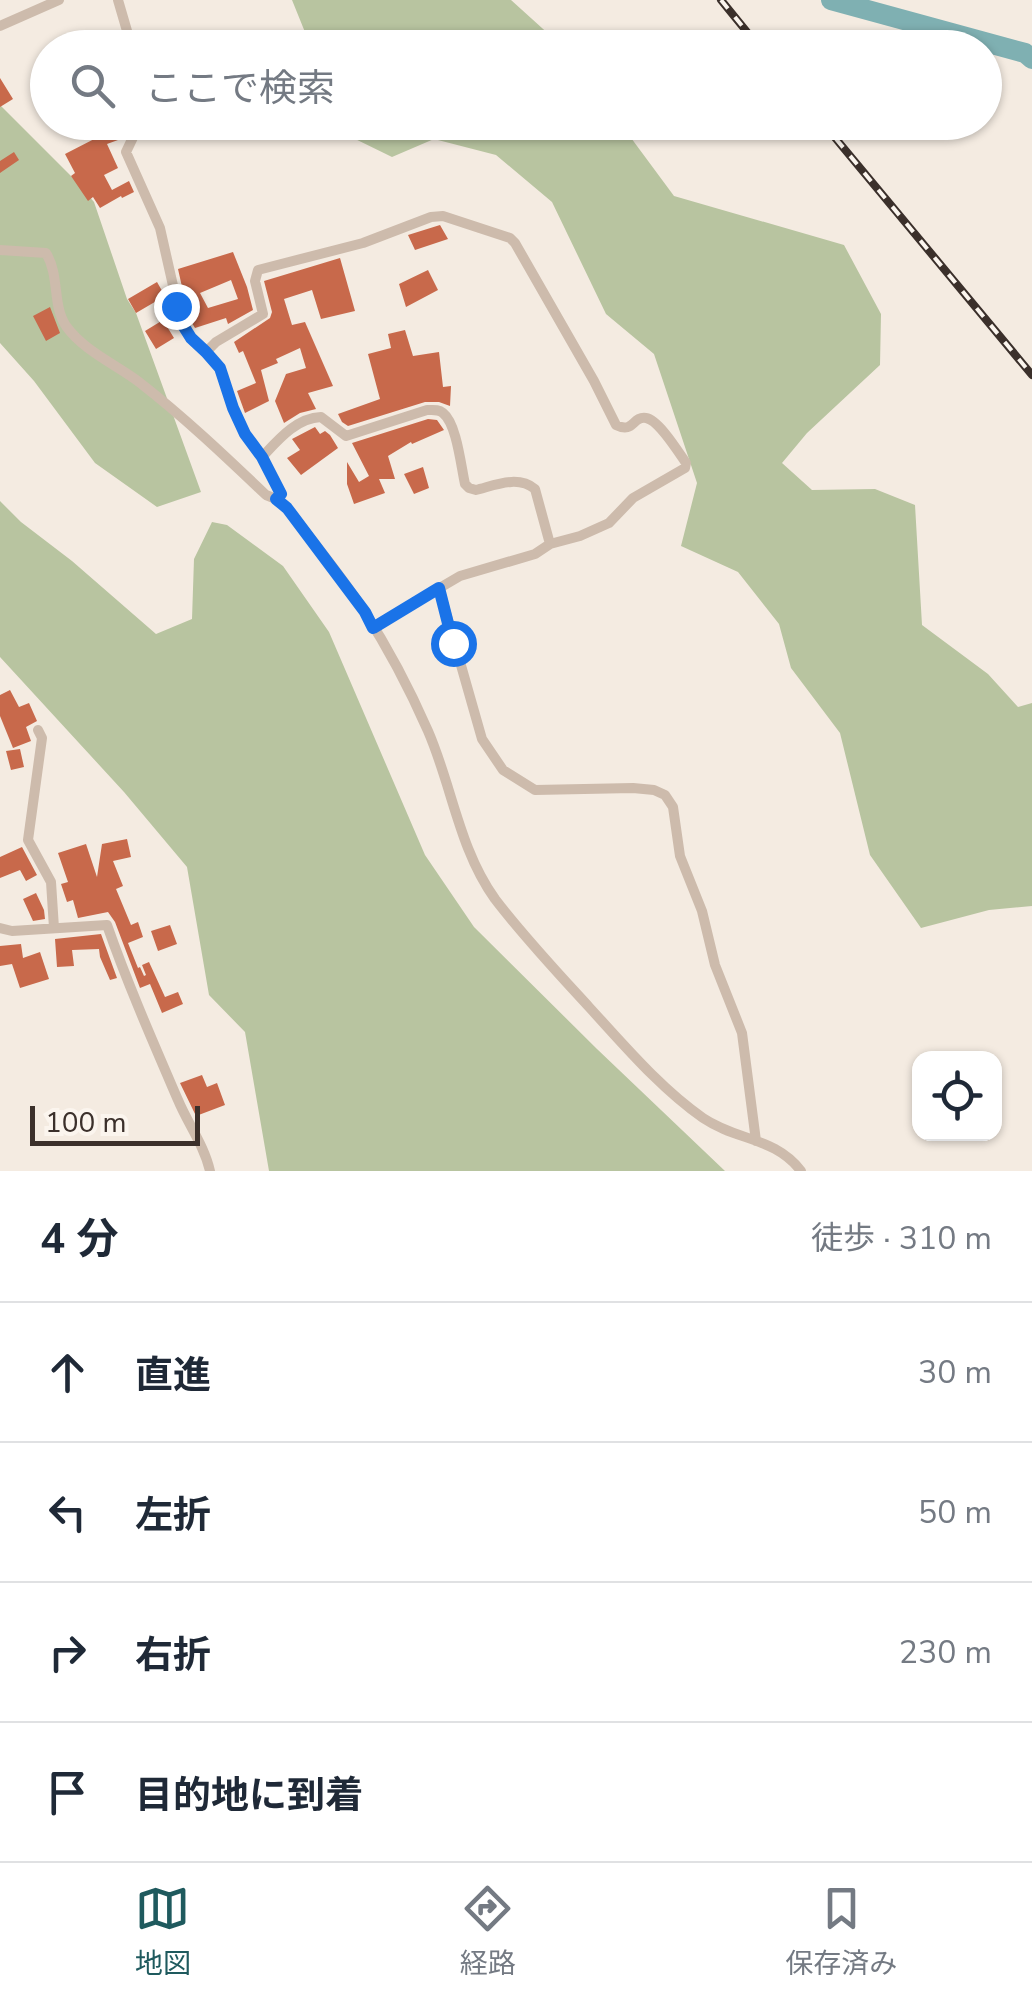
<!DOCTYPE html>
<html lang="ja">
<head>
<meta charset="utf-8">
<style>
	body { margin:0; font-family:"Nunito Sans","Noto Sans JP",sans-serif; background:#f6f6f7; color:#1f2937 }
	.controls { position:absolute; right:30px; bottom:30px; display:grid; overflow:hidden; border-radius:20px; box-shadow:0 2px 8px #0004 }
	.controls button { width:90px; height:90px; display:grid; place-items:center; padding:0; border:0; border-bottom:2px solid #e0e1e3; background:#fff; color:#1f2937; font:50px sans-serif }
	.scale { position:absolute; left:30px; bottom:25px; width:170px; box-sizing:border-box; padding-left:10px; border:5px solid #3b302b; border-top:0; font-size:28px; line-height:35px; white-space:nowrap; color:#3b302b; -webkit-text-stroke:8px #fbf5ee; paint-order:stroke }
	.stop { position:absolute; width:30px; height:30px; margin:-22px; border:8px solid #1a73e8; border-radius:50%; background:#fff }
	.stop.end { background:#1a73e8; border-color:#fff; box-shadow:0 2px 10px #0008 }
	.list { margin:0; padding:0; list-style:none }
	h2 { display:flex; justify-content:space-between; align-items:center; height:130px; margin:0; padding:0 40px; font-size:42px }
	h2 small { font-size:32px; font-weight:400; color:#747a83 }
	.list li { display:grid; grid-template-columns:65px 1fr auto; gap:30px; align-items:center; box-sizing:border-box; height:140px; padding:0 40px; border-top:2px solid #e0e1e3 }
	.list b { display:block; font-size:38px; white-space:nowrap }
	.list em { font-size:32px; font-style:normal; color:#747a83 }
	.icon { flex:none; width:55px; height:55px; fill:none; stroke:currentColor; stroke-width:2; stroke-linecap:round; stroke-linejoin:round }
	.map { position:relative; flex:none; width:1032px; height:1171px; overflow:hidden }
	.search { position:absolute; background:#fff; box-shadow:0 2px 8px #0004; left:30px; right:30px; top:30px; height:110px; display:flex; align-items:center; gap:25px; box-sizing:border-box; padding:0 35px; border-radius:55px; color:#747a83; font-size:38px }
	.sheet { height:690px; background:#fff }
	nav { display:flex; justify-content:space-around; align-items:center; box-sizing:border-box; height:140px; border-top:2px solid #e0e1e3; background:#fff; font-size:28px; color:#747a83 }
	nav a { display:grid; justify-items:center; gap:5px }
	nav .on { color:#1f5a5e }
	.map>svg:first-child { display:block }
	.green { fill:#b8c4a0 }
	.lines { fill:none; stroke-linecap:round; stroke-linejoin:round }
	.river { stroke:#7fb0b2; stroke-width:20 }
	.building { fill:#c8694b; fill-rule:evenodd }
	.minor { stroke:#cdbbac; stroke-width:10 }
	.rail-casing { stroke:#3b302b; stroke-width:8 }
	.rail { stroke:#fbf5ee; stroke-width:4; stroke-dasharray:11; stroke-linecap:butt }
	.route { stroke:#1a73e8; stroke-width:12 }
</style>
</head>
<body>
<div class="map">
<svg width="1032" height="1171" viewBox="0 0 1032 1171">
	<rect width="100%" height="100%" fill="#f4ebe1"/>
	<path class="green" d="M292 0H511L563 47H311Z
		M0 105 75 180 94 202 127 299 136 313 201 492 157 507 95 463 34 381 0 343Z
		M341 123H620L674 196 844 245 881 314 880 365 807 433 782 463 812 490 875 489 915 505 922 625 988 674 1018 707 1032 703V906L989 910 921 928 870 855 840 733 791 668 779 624 738 572 681 546 697 483 654 354 606 314 552 202 496 155 434 139 392 157 345 134Z
		M0 501 21 522 72 561 156 634 192 619 194 559 212 522 227 525 283 566 329 632 425 855 474 927 597 1049 725 1171H269L245 1032 209 995 187 867 124 792 0 657Z"/>
	<g class="lines">
		<path class="river" d="M831 0 1025 53 1032 59"/>
	</g>
	<path class="building" d="M0 78 13 99 0 107Z
		M95 122H111L118 140 107 144 118 168 104 175 112 190 129 181 134 192 122 198 121 196 100 208 93 197 88 201 71 176 75 173 65 154 100 136Z
		M14 152 19 160 0 173V161Z
		M440 225 448 239 415 250 408 235Z
		M233 252 247 287 253 310 228 324 226 318 195 328 189 318 178 269ZM231 280 238 299 208 308 200 293Z
		M340 258 355 311 321 319 312 290 284 299 292 325 305 322 333 386 308 393 316 409 300 413 284 423 275 401 286 374 306 368 300 348 276 359 278 363 261 370 269 401 245 413 237 391 256 383 243 351 239 353 234 342 270 318 272 312 264 281Z
		M428 270 438 290 406 307 399 284Z
		M157 282 165 296 136 313 128 299Z
		M50 307 60 333 46 341 33 316Z
		M163 320 174 338 156 349 145 331Z
		M405 330 413 356 439 352 443 387 451 386 450 406 439 402H425L348 426 342 422 338 414 380 399 368 354 391 348 388 334Z
		M428 419 437 420 444 430 412 444 411 442 388 456 395 479H379L385 493 354 504 347 484V462L359 482 369 476 352 443Z
		M315 427 320 434 325 431 330 435 338 448 301 475 287 458 300 450 292 439Z
		M423 467 429 488 414 494 404 474Z
		M10 690 19 707 29 703 37 721 26 727 31 741 13 748 0 716V695Z
		M20 749 24 767 11 770 6 751Z
		M127 839 131 857 113 861 123 886 116 889 131 925 138 922 143 937 128 943 138 968 140 967 144 976 146 975 142 965 149 962 165 997 178 992 183 1004 162 1013 150 984 140 988 115 922 108 912 78 918 73 900 67 902 61 884 68 882 58 853 86 844 97 877 102 844Z
		M22 847 37 875 26 881 20 870 0 878V857Z
		M36 893 44 910 45 919 33 921 23 899Z
		M170 925 177 944 158 951 151 931Z
		M101 934 117 978 110 980 100 957 99 949 72 950 74 966 57 967 55 939Z
		M21 944 23 958 40 952 49 979 20 988 12 964 0 966V946Z
		M202 1075 207 1087 217 1083 225 1105 196 1116 180 1083Z"/>
	<g class="lines">
		<path class="minor" d="M118 0 132 48
			M0 26 59 0
			M132 122 136 131 126 152 160 228 181 321 191 338 206 352 220 369 233 408 245 434 262 457 281 494 276 499
			M0 250 46 253C60 276 52 305 66 326 84 351 115 364 139 382 184 417 225 456 266 495L276 499 287 508C313 542 341 575 364 611 388 648 410 690 428 731 452 786 459 849 495 899 524 937 557 972 589 1007 624 1045 660 1088 703 1118 737 1141 775 1137 801 1171
			M206 352 216 342 263 314 255 281 258 270 363 243 431 217 443 216 510 238 515 243 594 381 616 425C634 434 632 416 646 418 659 420 679 453 686 463L685 468 633 498 609 523 580 536 550 544 535 554 460 576 373 627
			M262 457C278 440 296 418 321 417L346 436 427 410C434 410 438 409 443 413 457 424 461 467 465 484L469 488 476 490C496 485 518 475 535 489L550 544
			M439 588 482 739 503 770 535 790 633 788 654 790 665 795 673 807 680 856 702 911 715 965 742 1033 756 1141
			M38 730 42 738 28 840 51 882 54 928
			M0 928 12 931 107 925C128 985 153 1042 178 1100 188 1124 204 1145 210 1171"/>
		<defs>
			<path id="rail" d="M721 0 760 48
				M822 122 1032 375"/>
		</defs>
		<use href="#rail" class="rail-casing"/>
		<use href="#rail" class="rail"/>
	</g>
	<g class="lines">
		<path class="route" d="M176 306 181 322 191 338 206 352 220 368 233 408 245 434 262 457 281 494 276 499 287 508 365 612 373 628 439 588 453 643"/>
	</g>
</svg>
<div class="controls">
<button><svg class="icon" aria-label="locate" viewBox="0 0 24 24"><circle cx="12" cy="12" r="6"/><path d="M12 2v4M12 18v4M2 12h4M18 12h4"/></svg></button>
</div>
<div class="scale">100 m</div>
<div class="stop" style="left:453px;top:643px"></div>
<div class="stop end" style="left:176px;top:306px"></div>
<div class="search"><svg class="icon" aria-label="search" viewBox="0 0 24 24"><circle cx="10" cy="10" r="6"/><path d="M15 15l6 6"/></svg>ここで検索</div>
</div>
<section class="sheet">
<h2>4 分<small>徒歩 · 310 m</small></h2>
<ul class="list">
<li><svg class="icon" aria-label="ahead" viewBox="0 0 24 24"><path d="M12 20V5M6 11l6-6 6 6"/></svg><div><b>直進</b></div><em>30 m</em></li>
<li><svg class="icon" aria-label="left" viewBox="0 0 24 24"><path d="M17 20v-9H6M10 6l-5 5 5 5"/></svg><div><b>左折</b></div><em>50 m</em></li>
<li><svg class="icon" aria-label="right" viewBox="0 0 24 24"><path d="M7 20v-9h11M14 6l5 5-5 5"/></svg><div><b>右折</b></div><em>230 m</em></li>
<li><svg class="icon" aria-label="arrive" viewBox="0 0 24 24"><path d="M6 21V4h12l-3 4 3 4H6"/></svg><div><b>目的地に到着</b></div></li>
</ul>
</section>
<nav>
<a class="on"><svg class="icon" aria-label="map" viewBox="0 0 24 24"><path d="M3 6l6-2 6 2 6-2v14l-6 2-6-2-6 2zM9 4v14M15 6v14"/></svg>地図</a>
<a><svg class="icon" aria-label="directions" viewBox="0 0 24 24"><path d="M12 3l9 9-9 9-9-9zM9 14v-3h6M13 9l2 2-2 2"/></svg>経路</a>
<a><svg class="icon" aria-label="saved" viewBox="0 0 24 24"><path d="M7 4h10v16l-5-4-5 4z"/></svg>保存済み</a>
</nav>
</body>
</html>
